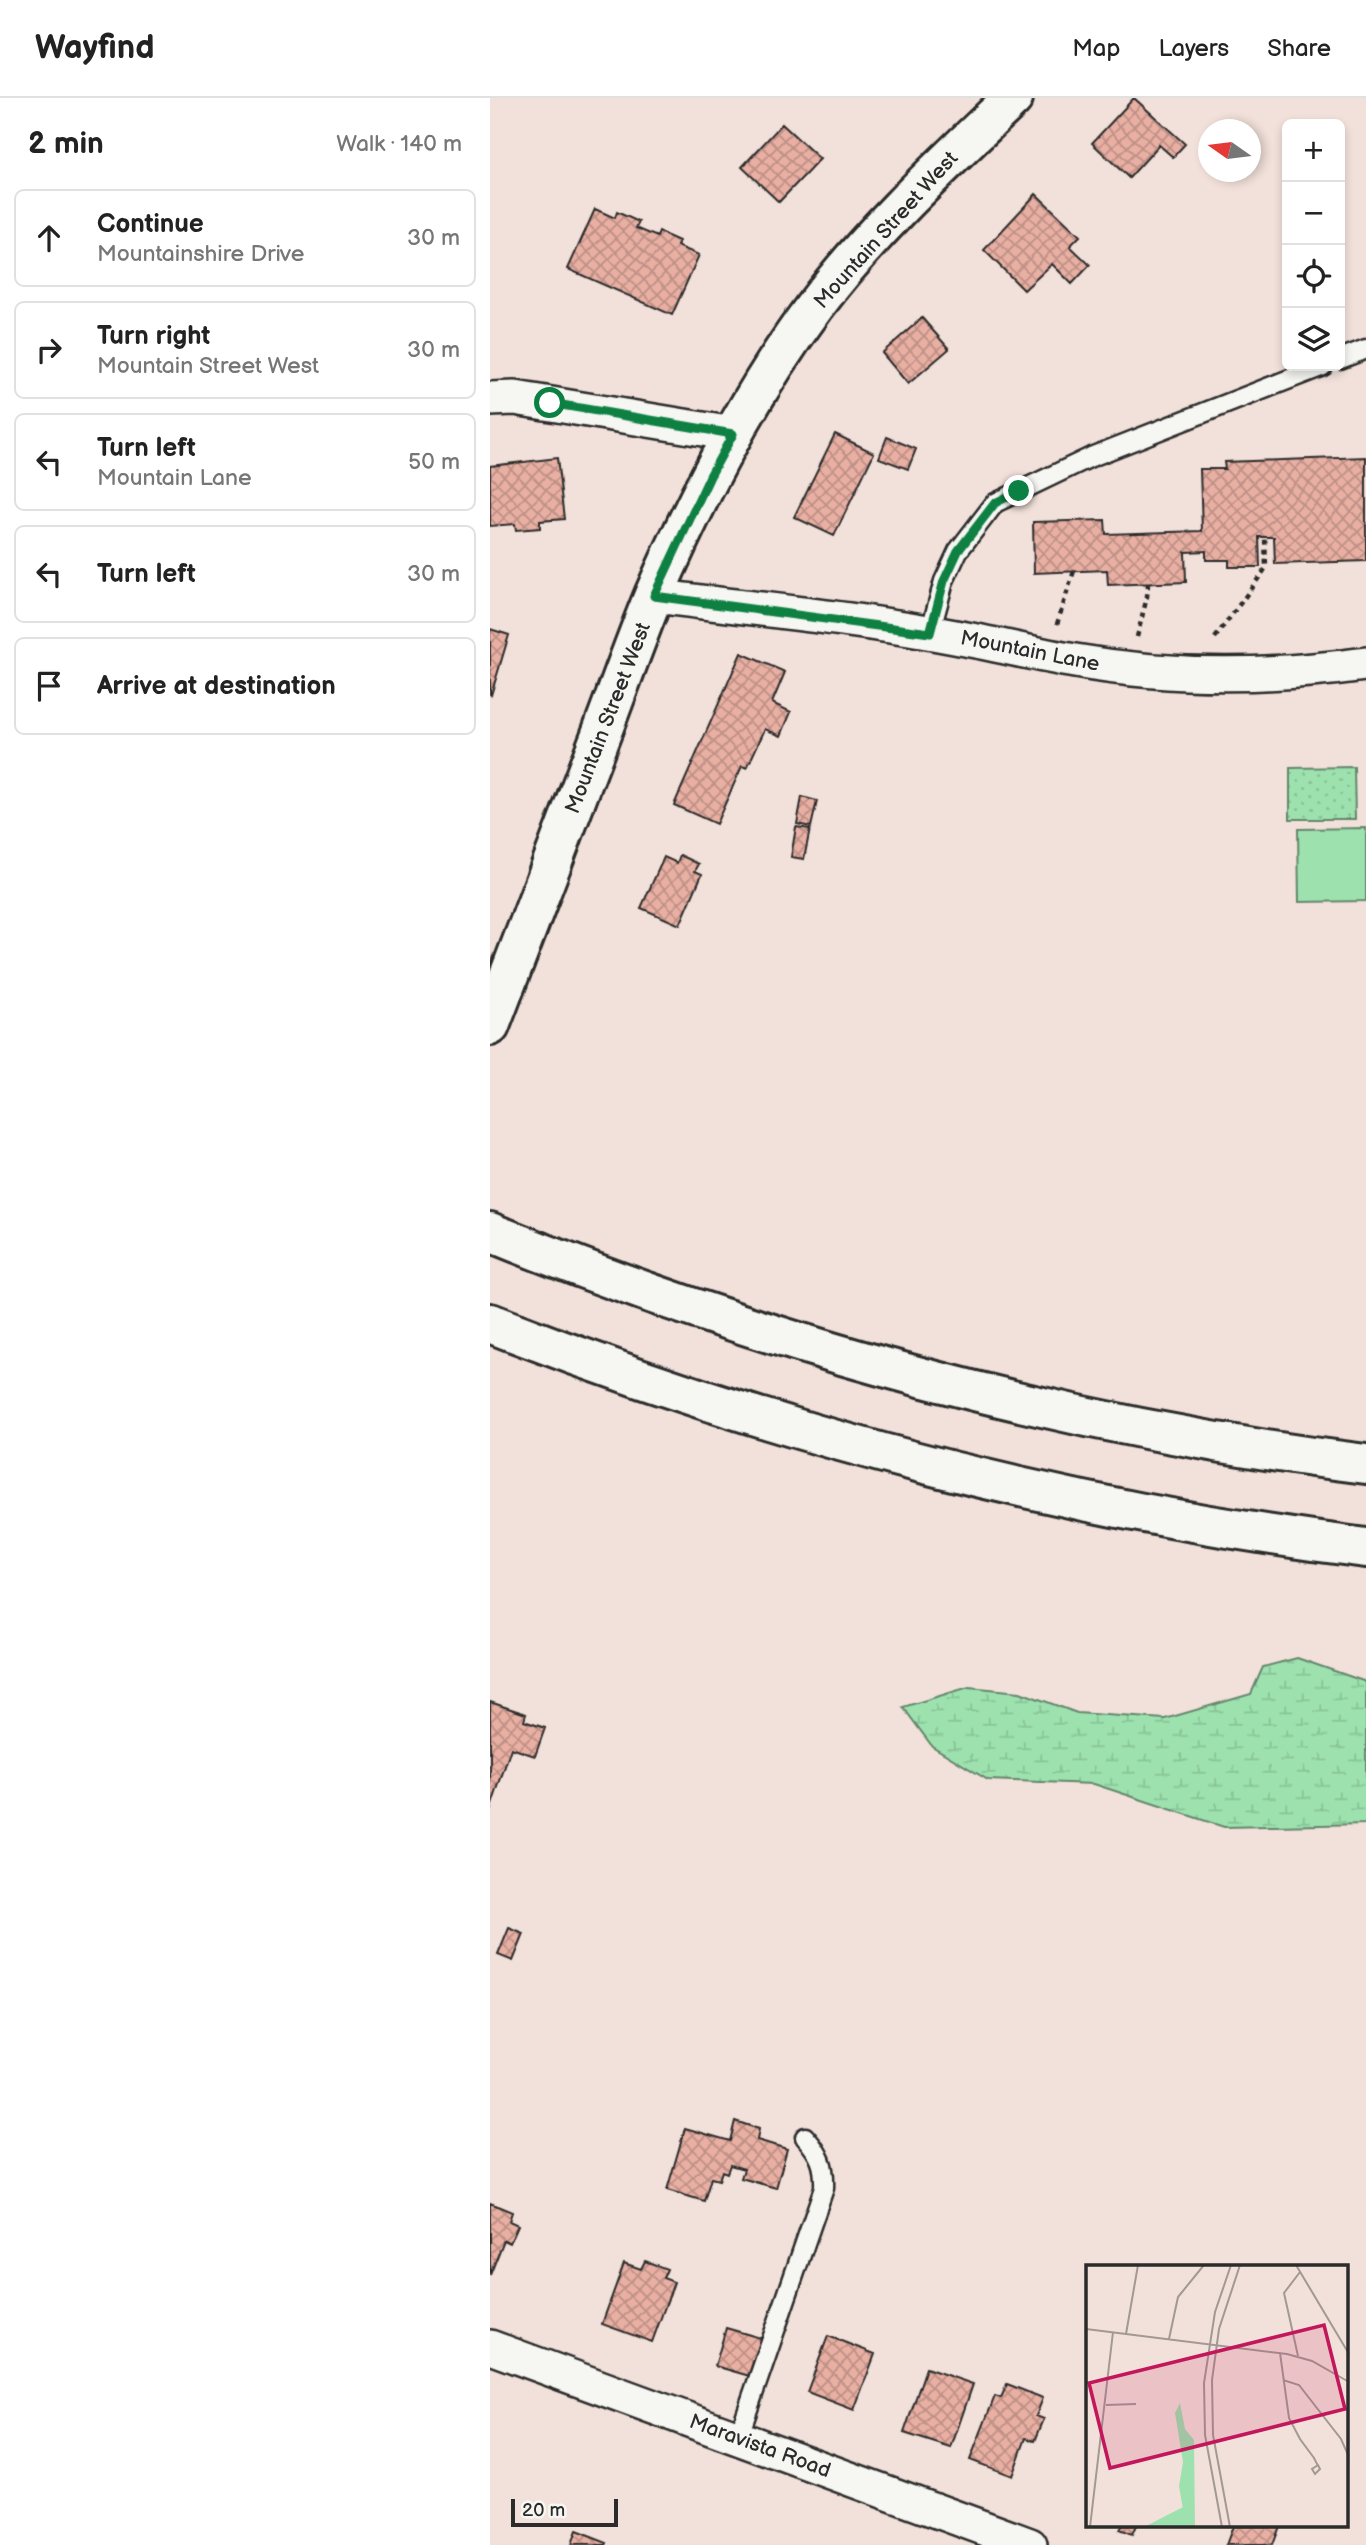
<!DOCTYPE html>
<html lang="en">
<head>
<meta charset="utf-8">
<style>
	body { margin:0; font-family:"Balsamiq Sans",sans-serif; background:#f2f2f2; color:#222 }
	.controls { position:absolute; right:21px; top:21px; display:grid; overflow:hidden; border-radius:10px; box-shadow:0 4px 10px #0003 }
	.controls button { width:63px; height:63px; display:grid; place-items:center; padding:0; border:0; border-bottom:2px solid #e0e0e0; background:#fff; color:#222; font:35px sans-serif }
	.compass { position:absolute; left:708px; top:21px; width:63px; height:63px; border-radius:50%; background:#fff; box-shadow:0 4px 10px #0003; rotate:284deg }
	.scale { position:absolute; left:21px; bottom:18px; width:107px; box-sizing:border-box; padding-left:7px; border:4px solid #2b2b2b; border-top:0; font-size:19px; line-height:24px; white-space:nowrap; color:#2b2b2b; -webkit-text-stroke:5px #f6f6f2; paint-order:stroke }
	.stop { position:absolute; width:21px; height:21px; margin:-16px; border:5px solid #0b8043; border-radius:50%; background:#fff }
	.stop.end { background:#0b8043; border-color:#fff; box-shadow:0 2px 7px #0008 }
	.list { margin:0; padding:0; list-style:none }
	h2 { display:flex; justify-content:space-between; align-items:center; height:91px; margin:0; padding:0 28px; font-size:30px }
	h2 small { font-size:23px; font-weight:400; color:#767676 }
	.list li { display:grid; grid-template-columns:46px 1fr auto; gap:21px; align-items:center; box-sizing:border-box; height:98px; margin:0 14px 14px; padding:0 14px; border:2px solid #e0e0e0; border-radius:10px }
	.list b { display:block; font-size:26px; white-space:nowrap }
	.list p { margin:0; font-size:23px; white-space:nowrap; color:#767676 }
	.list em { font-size:23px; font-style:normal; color:#767676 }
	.icon { flex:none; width:38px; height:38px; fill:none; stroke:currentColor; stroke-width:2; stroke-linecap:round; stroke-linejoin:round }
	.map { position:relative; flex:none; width:876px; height:2447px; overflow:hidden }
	header { display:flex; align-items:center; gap:42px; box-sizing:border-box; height:98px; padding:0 35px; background:#fff; border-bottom:2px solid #e0e0e0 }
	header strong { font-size:33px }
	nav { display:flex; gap:38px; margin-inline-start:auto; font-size:24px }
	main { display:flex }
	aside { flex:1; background:#fff }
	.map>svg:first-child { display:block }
	.wetland { fill:url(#wetland-marsh); stroke:#64866c; stroke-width:2 }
	.park { fill:url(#park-dots); stroke:#64866c; stroke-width:2 }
	.pitch { fill:#9de2ae; stroke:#64866c; stroke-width:2 }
	.building { fill:url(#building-cross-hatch); stroke:#2b2b2b; stroke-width:2 }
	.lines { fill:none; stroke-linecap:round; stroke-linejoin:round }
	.lane-casing { stroke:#2b2b2b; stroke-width:23 }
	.street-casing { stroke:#2b2b2b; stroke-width:38 }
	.secondary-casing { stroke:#2b2b2b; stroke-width:44 }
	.highway-casing { stroke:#2b2b2b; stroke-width:44 }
	.path { stroke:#2b2b2b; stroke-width:4.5; stroke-dasharray:5 5; stroke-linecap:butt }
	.lane { stroke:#f6f6f2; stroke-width:18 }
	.street { stroke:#f6f6f2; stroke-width:33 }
	.secondary { stroke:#f6f6f2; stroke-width:38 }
	.highway { stroke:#f6f6f2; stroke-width:38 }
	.route { stroke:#0b8043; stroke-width:9 }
	.labels { text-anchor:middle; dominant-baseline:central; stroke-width:5; stroke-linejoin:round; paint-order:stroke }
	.street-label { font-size:21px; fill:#2b2b2b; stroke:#f6f6f2 }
	.inset-road { fill:none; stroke:#a29894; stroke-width:2 }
	.view { fill:#c2185b; fill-opacity:0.15; stroke:#c2185b; stroke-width:3.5 }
	.inset-edge { fill:none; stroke:#2b2b2b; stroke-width:3.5 }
</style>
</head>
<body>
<header>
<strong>Wayfind</strong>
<nav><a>Map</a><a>Layers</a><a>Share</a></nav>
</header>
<main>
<aside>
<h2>2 min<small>Walk · 140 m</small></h2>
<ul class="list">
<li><svg class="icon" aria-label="ahead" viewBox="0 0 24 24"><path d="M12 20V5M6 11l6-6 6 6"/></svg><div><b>Continue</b><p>Mountainshire Drive</p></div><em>30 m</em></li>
<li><svg class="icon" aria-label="right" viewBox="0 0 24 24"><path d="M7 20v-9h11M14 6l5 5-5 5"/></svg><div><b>Turn right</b><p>Mountain Street West</p></div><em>30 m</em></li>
<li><svg class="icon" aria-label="left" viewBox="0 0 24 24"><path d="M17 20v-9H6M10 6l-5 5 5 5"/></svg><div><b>Turn left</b><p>Mountain Lane</p></div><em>50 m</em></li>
<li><svg class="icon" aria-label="left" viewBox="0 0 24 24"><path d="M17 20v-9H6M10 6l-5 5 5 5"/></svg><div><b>Turn left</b></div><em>30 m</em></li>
<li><svg class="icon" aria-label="arrive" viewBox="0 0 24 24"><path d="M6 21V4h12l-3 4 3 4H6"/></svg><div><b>Arrive at destination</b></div></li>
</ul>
</aside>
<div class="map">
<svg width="876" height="2447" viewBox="0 0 876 2447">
	<defs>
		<pattern id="wetland-marsh" width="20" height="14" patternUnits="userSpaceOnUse" patternTransform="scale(1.75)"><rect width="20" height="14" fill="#9de2ae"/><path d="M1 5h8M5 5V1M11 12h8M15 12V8" fill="none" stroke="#87c296"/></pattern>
		<pattern id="park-dots" width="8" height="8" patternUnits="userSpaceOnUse" patternTransform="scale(1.75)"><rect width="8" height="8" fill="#9de2ae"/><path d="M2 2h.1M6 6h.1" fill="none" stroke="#87c296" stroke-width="1.8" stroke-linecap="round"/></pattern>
		<pattern id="building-cross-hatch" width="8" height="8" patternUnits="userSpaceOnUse" patternTransform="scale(1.75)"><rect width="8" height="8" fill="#e9afa3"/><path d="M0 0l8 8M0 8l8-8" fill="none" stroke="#bd8f85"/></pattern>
	</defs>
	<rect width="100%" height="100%" fill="#f2e1da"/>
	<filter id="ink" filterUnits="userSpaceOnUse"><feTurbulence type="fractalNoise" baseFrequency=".0143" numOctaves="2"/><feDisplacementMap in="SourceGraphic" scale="14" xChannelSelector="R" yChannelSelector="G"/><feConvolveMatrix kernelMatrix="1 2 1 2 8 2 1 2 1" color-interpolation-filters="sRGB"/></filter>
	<g filter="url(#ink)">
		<path class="wetland" d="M807 1560 876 1584V1726L734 1729 604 1686 498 1682 442 1648 413 1609 479 1589 530 1594 587 1615 675 1621 761 1596 773 1569Z"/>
		<path class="park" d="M864 669 865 721H800V670Z"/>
		<path class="pitch" d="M876 730V803L809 804 808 731Z"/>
		<path class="building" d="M644 0 695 46 683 59 669 47 639 80 602 45Z
			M292 26 330 61 289 104 252 69Z
			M546 96 590 138 580 148 600 167 582 186 562 166 534 192 494 152Z
			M105 111 125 120 127 114 149 124 146 130 167 139 169 134 189 143 187 148 209 157 182 217 78 171Z
			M432 220 459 251 418 286 392 255Z
			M345 336 384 355 344 438 304 419Z
			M397 339 426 351 418 371 389 360Z
			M876 359V463L785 466 784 439H769L770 469H739V462H716V453L695 454 696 484 618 487 617 472 544 475 543 424 615 422 616 436 712 433 710 371H735L734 364Z
			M67 360 74 421 50 423V430L26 432 25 426 0 428V368Z
			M0 531 19 537 1 597 0 596Z
			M251 555 295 574 282 605 301 614 291 638 275 631 257 670 252 668 226 726 184 707Z
			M312 699 327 703 321 729 307 726Z
			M306 729 320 731 314 761 301 759Z
			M190 757 209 766 205 773 212 776 190 827 151 810 174 759 187 765Z
			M0 1604 36 1616 34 1623 55 1630 45 1658 21 1650 0 1713Z
			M19 1830 34 1836 23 1863 8 1857Z
			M245 2023 269 2031 267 2042 297 2051 286 2090 251 2080 254 2071 240 2067 237 2075 232 2073 229 2082 221 2080 214 2103 177 2092 195 2030 240 2043Z
			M0 2105 22 2114 19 2123 28 2127 20 2145 14 2142 0 2177Z
			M155 2163 177 2171 173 2180 184 2184 162 2244 112 2226 134 2165 151 2171Z
			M236 2230 274 2241 263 2279 225 2268Z
			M338 2238 385 2256 364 2312 317 2294Z
			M436 2270 483 2286 461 2350 414 2335Z
			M517 2286 553 2300 546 2318 554 2321 545 2343 536 2340 522 2378 480 2362 505 2298 511 2300Z
			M631 2428H646L642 2437 629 2432Z
			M743 2428H789L782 2447H736Z
			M86 2433 117 2445 116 2447H81Z"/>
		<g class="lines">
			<defs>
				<path id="lane" d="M850 261 876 251
					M440 535 454 483 468 453 505 405 601 359 833 268
					M248 2340 334 2090C335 2067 330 2056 315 2039"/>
				<path id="street" d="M0 301 25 300 243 336
					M164 498C264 511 365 520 465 539 505 546 544 556 585 563 681 580 780 579 876 566
					M0 2249 540 2447"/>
				<path id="secondary" d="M0 928C37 832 73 735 110 639 128 592 145 543 164 497 208 396 259 297 325 208 382 132 454 66 523 0"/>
				<path id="highway" d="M0 1134C279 1248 576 1329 876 1366
					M0 1225C280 1335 577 1413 876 1450"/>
			</defs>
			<use href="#lane" class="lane-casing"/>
			<use href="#street" class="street-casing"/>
			<use href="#secondary" class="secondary-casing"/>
			<use href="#highway" class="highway-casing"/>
			<path class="path" d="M567 526 584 473
				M647 539 657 499 658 486
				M725 540 776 470 775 439"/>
			<use href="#lane" class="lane"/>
			<use href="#street" class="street"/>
			<use href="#secondary" class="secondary"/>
			<use href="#highway" class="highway"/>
		</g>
	</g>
	<g class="lines" filter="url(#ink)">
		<path class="route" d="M60 305 243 336 220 378 164 498 440 535 454 483 468 453 505 405 529 393"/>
	</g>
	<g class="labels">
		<g class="street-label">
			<text transform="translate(396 132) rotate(-48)">Mountain Street West</text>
			<text transform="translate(540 553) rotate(11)">Mountain Lane</text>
			<text transform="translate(118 620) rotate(-69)">Mountain Street West</text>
			<text transform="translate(270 2348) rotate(20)">Maravista Road</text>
		</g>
	</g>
	<g transform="translate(596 2167)">
		<rect width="262" height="262" fill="#f2e1da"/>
		<path d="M94 138 99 164 108 175 109 262H100L93 221 97 197 89 148Z" fill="#9de2ae"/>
		<path d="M103 239 106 262H58Z" fill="#9de2ae"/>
		<path class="inset-road" d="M210 0 263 89M0 64 201 89 226 96 263 117M40 69 52 0M83 74 92 32 118 0M194 88 203 153 214 174 228 193 231 199 232 200 234 204 229 209 226 204 232 200M212 91 198 28 214 7M197 115 213 120 255 174 263 192M20 140 50 139M4 262 27 67M136 262 119 170 118 118 129 47 145 0M144 262 127 170 126 115 133 64 154 0"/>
		<path class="view" d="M238 60 259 144 24 203 3 118Z"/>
		<rect width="262" height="262" class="inset-edge"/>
	</g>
</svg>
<div class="controls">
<button>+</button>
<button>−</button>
<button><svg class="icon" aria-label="locate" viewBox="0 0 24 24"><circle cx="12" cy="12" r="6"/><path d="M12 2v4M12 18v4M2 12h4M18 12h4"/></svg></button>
<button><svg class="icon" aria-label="layers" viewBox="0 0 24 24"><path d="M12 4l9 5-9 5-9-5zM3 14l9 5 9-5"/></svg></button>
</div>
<svg class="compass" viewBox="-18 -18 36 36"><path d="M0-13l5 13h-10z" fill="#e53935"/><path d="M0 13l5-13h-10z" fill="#767676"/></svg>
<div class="scale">20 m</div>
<div class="stop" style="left:60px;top:305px"></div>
<div class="stop end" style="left:529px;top:393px"></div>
</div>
</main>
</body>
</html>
